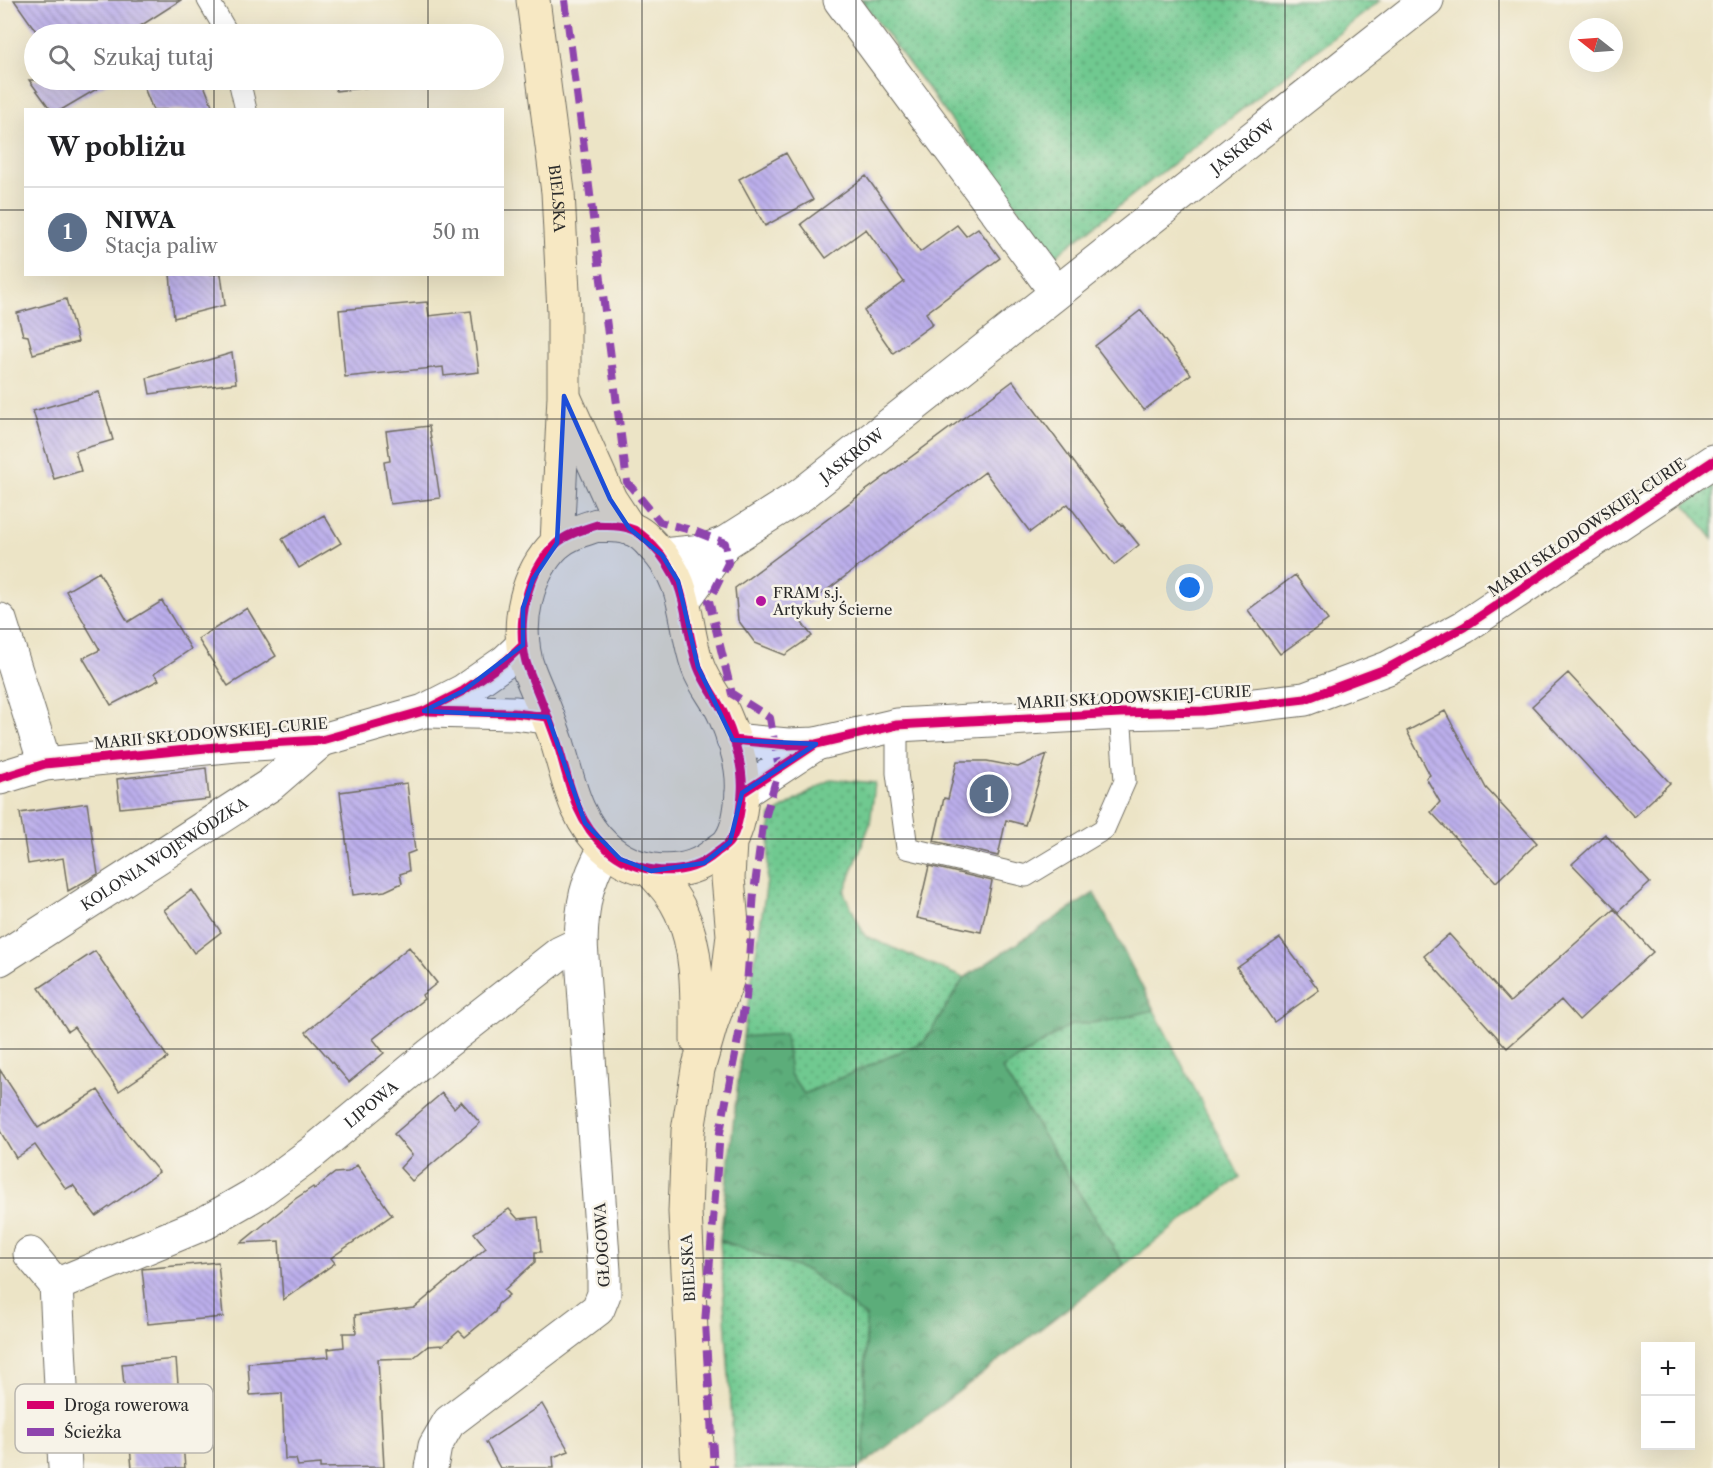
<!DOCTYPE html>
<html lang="pl">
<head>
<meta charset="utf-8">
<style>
	body { margin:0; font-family:"Libre Caslon Text",serif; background:#f6f6f6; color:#202124 }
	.controls { position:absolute; right:18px; bottom:18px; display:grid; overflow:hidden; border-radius:0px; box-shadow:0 6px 24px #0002 }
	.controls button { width:54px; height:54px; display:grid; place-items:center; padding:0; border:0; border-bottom:2px solid #e0e0e0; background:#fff; color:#202124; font:30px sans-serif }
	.compass { position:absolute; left:1569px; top:18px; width:54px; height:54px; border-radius:50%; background:#fff; box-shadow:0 6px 24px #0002; rotate:287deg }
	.you { position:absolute; left:1190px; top:588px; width:21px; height:21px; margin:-15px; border:4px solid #fff; border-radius:50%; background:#1a73e8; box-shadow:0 0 0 9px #1a73e833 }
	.badge { display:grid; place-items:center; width:39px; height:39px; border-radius:50%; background:#db2777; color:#fff; font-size:20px; font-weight:700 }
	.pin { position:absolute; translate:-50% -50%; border:3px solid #fff; box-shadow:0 2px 6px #0006 }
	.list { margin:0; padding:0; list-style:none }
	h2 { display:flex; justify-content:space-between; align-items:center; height:78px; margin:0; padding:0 24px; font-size:26px }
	h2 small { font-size:20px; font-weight:400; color:#757577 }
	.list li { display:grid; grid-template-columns:39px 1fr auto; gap:18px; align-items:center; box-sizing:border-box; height:90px; padding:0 24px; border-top:2px solid #e0e0e0 }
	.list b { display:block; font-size:22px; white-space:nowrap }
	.list p { margin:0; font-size:20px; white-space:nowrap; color:#757577 }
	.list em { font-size:20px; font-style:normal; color:#757577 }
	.icon { flex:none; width:33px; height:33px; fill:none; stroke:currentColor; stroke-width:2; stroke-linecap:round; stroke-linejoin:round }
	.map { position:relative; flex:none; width:1713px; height:1468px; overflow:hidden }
	.search { position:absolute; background:#fff; box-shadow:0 6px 24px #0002; left:24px; top:24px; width:480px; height:66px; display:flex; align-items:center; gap:15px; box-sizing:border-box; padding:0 21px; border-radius:33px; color:#757577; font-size:22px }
	.panel { position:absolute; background:#fff; box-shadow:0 6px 24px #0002; left:24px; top:108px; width:480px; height:168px; border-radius:0px }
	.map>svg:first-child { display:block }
	.grass { fill:url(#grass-dots); stroke:#4e7a5e; stroke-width:1.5 }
	.forest { fill:url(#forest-crowns); stroke:#446c52; stroke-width:1.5 }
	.building { fill:url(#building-back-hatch) }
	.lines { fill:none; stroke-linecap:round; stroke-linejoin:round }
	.service-casing { stroke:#6f6c61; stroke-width:23 }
	.minor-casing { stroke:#6f6c61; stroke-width:35 }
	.secondary-casing { stroke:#6f6c61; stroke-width:35 }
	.service { stroke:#fff; stroke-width:21 }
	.minor { stroke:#fff; stroke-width:33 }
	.secondary { stroke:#f7e8c3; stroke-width:33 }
	.quiet { stroke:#8e44ad; stroke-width:8; stroke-dasharray:15 8; stroke-linecap:butt }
	.cycleway-casing { stroke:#f7f3e8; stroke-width:13 }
	.cycleway { stroke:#d6006c; stroke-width:9 }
	.marked { fill:#1d4ed8; fill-opacity:0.2; stroke:#1d4ed8; stroke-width:4.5; stroke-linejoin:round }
	.grid { fill:none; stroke:#2b2b2b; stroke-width:1.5; stroke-opacity:0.55 }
	.poi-dot { fill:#b5179e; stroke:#f7f3e8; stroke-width:2 }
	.labels { text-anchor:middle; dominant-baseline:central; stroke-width:5; stroke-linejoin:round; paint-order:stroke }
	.street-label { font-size:15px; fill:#2b2b2b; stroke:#f7f3e8 }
	.poi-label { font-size:15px; fill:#2b2b2b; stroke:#f7f3e8; text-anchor:start }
	.key { fill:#f7f3e8; stroke:#bab7af; stroke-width:1.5 }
	.key-label { font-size:16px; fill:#2b2b2b }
</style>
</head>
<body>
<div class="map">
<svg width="1713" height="1468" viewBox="0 0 1713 1468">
	<defs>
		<pattern id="grass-dots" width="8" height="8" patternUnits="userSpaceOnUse" patternTransform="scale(1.5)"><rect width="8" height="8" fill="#70c990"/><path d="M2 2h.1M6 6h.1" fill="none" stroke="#5ca376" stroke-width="1.8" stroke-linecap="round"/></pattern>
		<pattern id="forest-crowns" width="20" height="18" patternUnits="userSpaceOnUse" patternTransform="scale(1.5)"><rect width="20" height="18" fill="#5cad7a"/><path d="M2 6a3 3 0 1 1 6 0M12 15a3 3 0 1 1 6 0" fill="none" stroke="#4c8d64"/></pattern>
		<pattern id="building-back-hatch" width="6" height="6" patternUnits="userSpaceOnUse" patternTransform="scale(1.5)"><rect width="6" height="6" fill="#bcafec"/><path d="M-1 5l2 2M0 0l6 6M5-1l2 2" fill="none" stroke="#998fbf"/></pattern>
	</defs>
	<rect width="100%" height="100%" fill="#f7f3e8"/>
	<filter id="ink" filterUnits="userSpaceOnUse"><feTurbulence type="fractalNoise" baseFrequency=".0167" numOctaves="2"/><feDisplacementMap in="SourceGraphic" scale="12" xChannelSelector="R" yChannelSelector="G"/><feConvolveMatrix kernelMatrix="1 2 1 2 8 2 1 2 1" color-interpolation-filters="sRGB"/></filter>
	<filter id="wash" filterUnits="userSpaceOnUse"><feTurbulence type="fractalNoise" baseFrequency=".008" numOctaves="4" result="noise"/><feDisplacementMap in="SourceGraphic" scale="24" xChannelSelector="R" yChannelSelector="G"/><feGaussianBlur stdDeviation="1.35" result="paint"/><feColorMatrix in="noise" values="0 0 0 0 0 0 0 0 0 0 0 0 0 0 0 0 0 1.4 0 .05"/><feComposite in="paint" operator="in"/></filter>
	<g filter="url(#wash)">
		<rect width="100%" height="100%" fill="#ece4c6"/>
		<path class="grass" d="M861 0H1381L1054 257Z
			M1713 486V539L1685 504Z
			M831 779 875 783 870 824 844 893 865 936 964 978 925 1041 804 1094 790 1074 785 1034 743 1037 767 881 771 816Z
			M1154 1010 1240 1177 1124 1265 1002 1069 1070 1025 1114 1020Z
			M720 1241 808 1271 866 1317 864 1464 859 1468H735Z"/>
		<path class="forest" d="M1094 893 1154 1010 1114 1020 1070 1025 1002 1069 1124 1265 864 1464 866 1317 808 1271 720 1240 743 1037 785 1034 790 1074 804 1094 925 1041 964 978Z"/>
		<g id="blocks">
			<path class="building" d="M14 0H181L128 34H38Z
				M398 28 399 34H341Z
				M29 80H112L61 110H51Z
				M141 80H202L214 110H153Z
				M334 80H405V83L336 91Z
				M786 153 813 200 765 226 739 179Z
				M866 176 920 252 957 225 966 236 978 228 1000 258 926 313 933 324 893 353 864 311 904 282 866 229 826 258 801 224Z
				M170 274H221L225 305 174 318Z
				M66 299 78 342 33 354 28 336 23 335 17 313Z
				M427 302 429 316 471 311 479 372 444 376 443 367 345 377 339 310Z
				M1141 310 1191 374 1144 410 1095 346Z
				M232 353 236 383 150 394 147 378Z
				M1013 381 1121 525 1122 524 1139 545 1114 565 1068 504 1030 532 985 472 795 614 812 636 785 655 755 643 738 620 735 588Z
				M99 392 113 440 75 451 81 471 54 479 33 411Z
				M429 426 440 498 390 504 384 462 390 461 386 431Z
				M324 515 341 543 299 568 282 539Z
				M99 572 128 622 162 601 191 649 154 674 159 680 111 705 83 658 100 650 66 591Z
				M1295 575 1328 620 1280 654 1248 610Z
				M247 608 276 656 228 686 198 639Z
				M1568 673 1670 783 1634 817 1532 706Z
				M1445 711 1486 788 1537 843 1496 882 1431 812 1440 802 1426 778 1430 775 1407 731Z
				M1047 754 1025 825 1006 820 998 856 934 841 944 798 948 799 957 761H987L1018 767Z
				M206 768 209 799 120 808 117 779Z
				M407 783 415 851 407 854 409 871 400 874 402 883 385 891 353 895 340 792Z
				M87 803 98 874 68 891 63 858 28 864 20 813Z
				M1605 834 1650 883 1618 912 1572 864Z
				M929 866 992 881 981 932 917 918Z
				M192 890 221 932 194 953 164 910Z
				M1614 909 1653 952 1579 1020 1561 1000 1507 1048 1424 956 1449 934 1510 1002Z
				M1280 938 1319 990 1274 1022 1237 968Z
				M409 947 437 983 422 995 424 999 373 1039 384 1053 349 1082 306 1032Z
				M95 951 168 1058 119 1091 74 1027 68 1031 39 988Z
				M0 1070 38 1128 98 1090 128 1135 159 1172 96 1216 73 1185 66 1189 35 1145 16 1158 0 1131Z
				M442 1093 454 1108 461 1101 480 1123 412 1181 400 1168 412 1155 394 1134Z
				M357 1165 392 1215 331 1258 335 1263 283 1300 279 1241 241 1243 295 1199 313 1187 314 1189 335 1173 348 1172Z
				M509 1209 518 1219 538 1217 541 1252H535V1262L504 1290 509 1295 498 1304 495 1312 465 1337 459 1331 443 1345 428 1346 413 1358 378 1359 384 1467 320 1468V1464L298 1466 296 1459H285L282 1393 250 1395 248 1363 329 1357 328 1349 344 1347 343 1333H356L355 1315 414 1308 486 1248 474 1233Z
				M218 1262 223 1317 148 1324 142 1269Z
				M176 1359 185 1468H132L122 1364Z
				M542 1404 569 1451 553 1457 554 1468H500L486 1442Z"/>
		</g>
	</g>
	<g filter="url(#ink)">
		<use href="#blocks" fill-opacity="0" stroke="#6f6c61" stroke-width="1.5"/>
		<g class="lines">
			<defs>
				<path id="service" d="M208 0 228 34
					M239 80 246 110
					M897 725V773L907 848 1026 876 1104 829 1125 781 1120 713"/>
				<g id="minor">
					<path d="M840 0 1056 292"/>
					<path id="s1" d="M662 555 703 551 725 543 801 495 1427 0"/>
					<path d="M684 600 725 543"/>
					<path d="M0 620 45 764"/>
					<path d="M428 711 514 713 548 717"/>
					<path d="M733 740 788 745 816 744 897 725 1120 713 1203 711 1305 699 1388 668 1464 627 1713 461"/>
					<path d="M0 778 45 764 236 745 322 740 424 711 463 691 506 661 523 645"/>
					<path d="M742 793 816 744"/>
					<path id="s2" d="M0 959 270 785 322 740"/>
					<path d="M30 1254 56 1285 65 1468"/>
					<path id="s3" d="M56 1285 205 1223 259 1192 313 1152 431 1054 560 953 581 943"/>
					<path d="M431 1468 435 1446 449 1422 598 1309 604 1294V1271L581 943C582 904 586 882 605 848"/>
				</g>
				<g id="secondary">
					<path id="s4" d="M533 0 558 192 564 312V396L557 543"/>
					<path d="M566 401 610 499 629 528"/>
					<path d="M597 525C606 526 619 525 628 528 637 530 647 539 653 546 691 585 682 621 698 667 704 684 717 698 724 714 734 737 744 768 742 793 741 808 739 828 730 841 727 846 721 849 716 853 685 880 635 875 605 847 574 819 569 780 557 742 552 728 547 714 541 700 536 687 530 675 526 662 516 623 526 573 556 544 567 534 582 530 597 525Z"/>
					<path d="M651 871C663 884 674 896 681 912 699 950 697 999 697 1040"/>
					<path d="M698 1468 685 1212 688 1131 698 1069 712 1021 728 978 733 935 728 878 730 842"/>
				</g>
			</defs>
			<use href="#service" class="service-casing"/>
			<use href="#minor" class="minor-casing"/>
			<use href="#secondary" class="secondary-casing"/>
			<use href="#service" class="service"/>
			<use href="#minor" class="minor"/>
			<use href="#secondary" class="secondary"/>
			<path class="quiet" d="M565 0 627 482 660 522 691 530 725 543 728 563 709 601 732 694 770 718 779 769 763 825 754 892 746 998 720 1132 705 1323 714 1468"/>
			<defs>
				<path id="cycleway" d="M597 525C606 526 619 525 628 528 637 530 647 539 653 546 691 585 682 621 698 667 704 684 717 698 724 714 734 737 744 768 742 793 741 808 739 828 730 841 727 846 721 849 716 853 685 880 635 875 605 847 574 819 569 780 557 742 552 728 547 714 541 700 536 687 530 675 526 662 516 623 526 573 556 544 567 534 582 530 597 525Z
					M427 711 514 713 548 717
					M733 740 788 745 816 744 897 725 1120 713 1203 711 1305 699 1388 668 1464 627 1713 461
					M0 778 45 764 236 745 322 740 424 711 463 691 506 661 523 645
					M742 793 816 744"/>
			</defs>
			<use href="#cycleway" class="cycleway-casing"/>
			<use href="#cycleway" class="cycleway"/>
		</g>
	</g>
	<path class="marked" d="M564 396 610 499 629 528 662 555 678 581 698 667 733 740 816 744 742 793 730 842 704 863 651 871 620 859 585 823 548 717 424 711 463 691 523 645V608L533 579 557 543Z"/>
	<path class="grid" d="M214 0V34M428 0V34M642 0V1468M856 0V1468M1071 0V1468M1285 0V1468M1499 0V1468M214 80V110M428 80V110M0 210H26M502 210H1713M214 274V1468M428 274V1468M0 419H1713M0 629H1713M0 839H1713M0 1049H1713M0 1258H1713"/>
	<circle class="poi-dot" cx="761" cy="601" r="6"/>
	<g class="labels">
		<g class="street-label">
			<text stroke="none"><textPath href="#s1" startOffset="717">JASKRÓW</textPath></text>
			<text stroke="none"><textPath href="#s4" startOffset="200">BIELSKA</textPath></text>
			<text stroke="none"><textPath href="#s1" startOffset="219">JASKRÓW</textPath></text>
			<text transform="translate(1587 527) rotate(-34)">MARII SKŁODOWSKIEJ-CURIE</text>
			<text transform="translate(1134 697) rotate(-3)">MARII SKŁODOWSKIEJ-CURIE</text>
			<text transform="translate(211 733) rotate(-5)">MARII SKŁODOWSKIEJ-CURIE</text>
			<text stroke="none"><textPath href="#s2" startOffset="195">KOLONIA WOJEWÓDZKA</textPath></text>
			<text stroke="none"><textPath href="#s3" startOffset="366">LIPOWA</textPath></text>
			<text transform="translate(602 1245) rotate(-93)">GŁOGOWA</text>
			<text transform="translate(688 1268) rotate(-93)">BIELSKA</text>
		</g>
		<g class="poi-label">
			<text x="773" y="592">FRAM s.j.<tspan x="773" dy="17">Artykuły Ścierne</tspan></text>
		</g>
	</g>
	<rect x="15" y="1384" width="198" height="69" rx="9" class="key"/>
	<rect x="27" y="1401" width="27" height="8" fill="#d6006c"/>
	<rect x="27" y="1428" width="27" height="8" fill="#8e44ad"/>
	<g class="key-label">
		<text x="64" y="1411">Droga rowerowa</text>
		<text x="64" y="1438">Ścieżka</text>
	</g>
</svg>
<div class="controls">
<button>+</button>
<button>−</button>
</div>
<svg class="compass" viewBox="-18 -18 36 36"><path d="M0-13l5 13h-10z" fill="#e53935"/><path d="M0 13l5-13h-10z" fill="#757577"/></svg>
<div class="you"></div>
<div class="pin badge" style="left:989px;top:794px;background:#5c6f8a">1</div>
<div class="search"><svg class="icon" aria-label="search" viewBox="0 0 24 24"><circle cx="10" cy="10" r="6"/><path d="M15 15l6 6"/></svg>Szukaj tutaj</div>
<section class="panel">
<h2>W pobliżu<small></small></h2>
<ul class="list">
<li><span class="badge" style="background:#5c6f8a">1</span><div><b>NIWA</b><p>Stacja paliw</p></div><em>50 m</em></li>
</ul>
</section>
</div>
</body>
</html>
